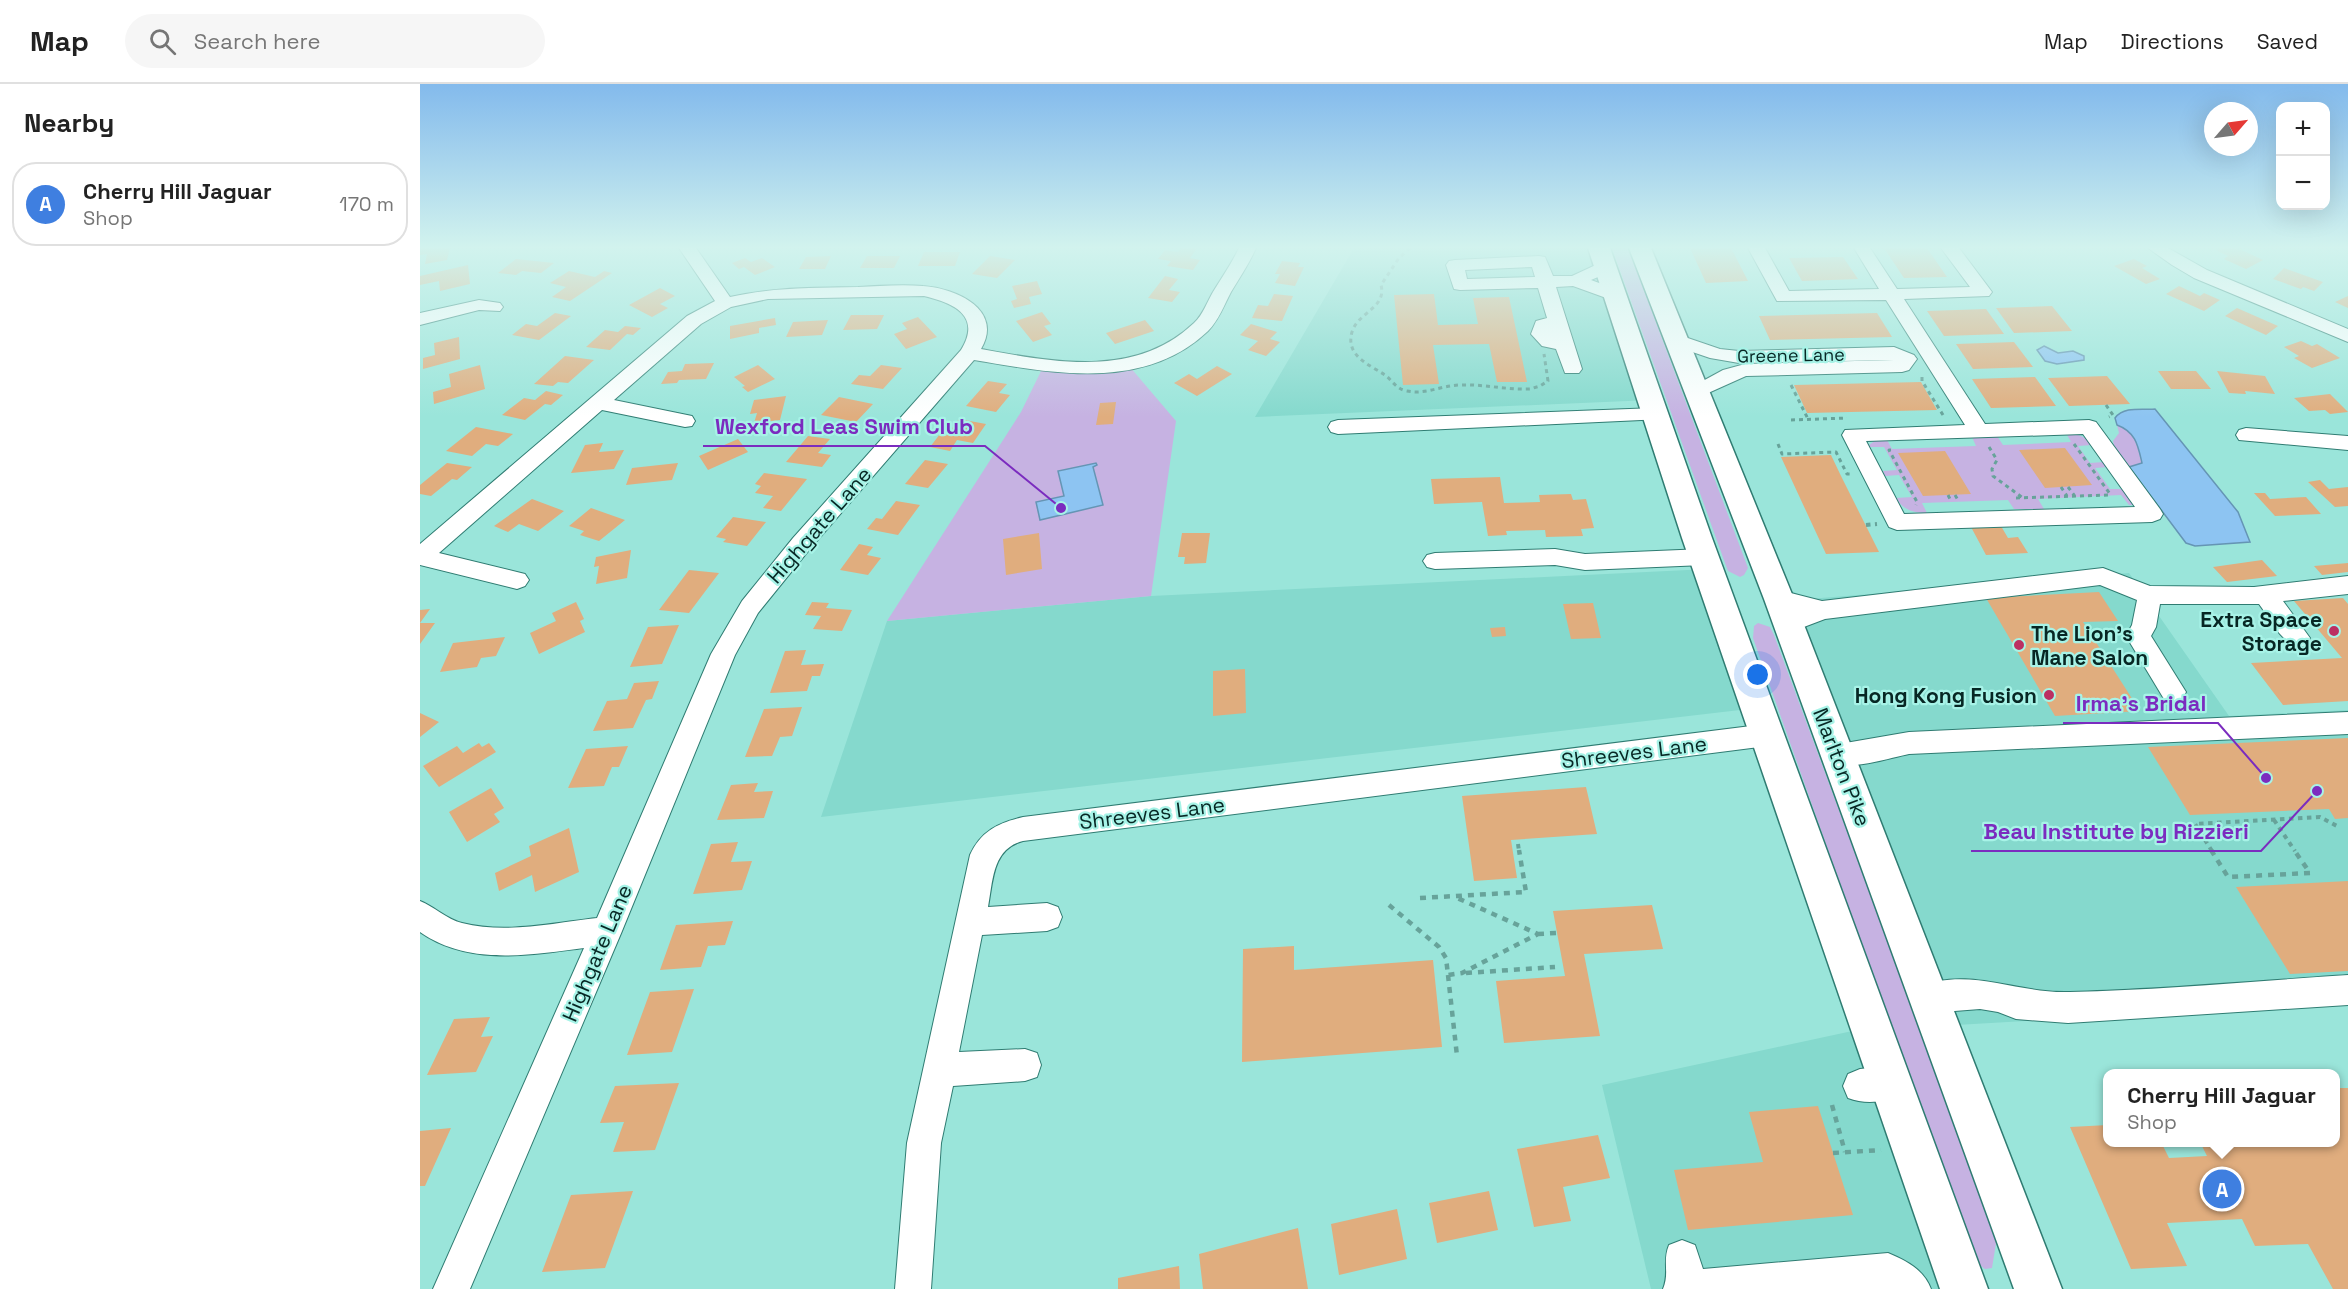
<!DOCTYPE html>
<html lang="en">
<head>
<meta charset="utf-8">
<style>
	body { margin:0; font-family:"Space Grotesk",sans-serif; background:#f6f6f6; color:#222 }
	.controls { position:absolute; right:18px; top:18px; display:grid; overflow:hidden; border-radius:12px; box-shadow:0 6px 24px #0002 }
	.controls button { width:54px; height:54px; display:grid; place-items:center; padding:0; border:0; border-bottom:2px solid #e0e0e0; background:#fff; color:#222; font:30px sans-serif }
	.compass { position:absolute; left:1784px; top:18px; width:54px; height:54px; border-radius:50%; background:#fff; box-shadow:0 6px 24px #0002; rotate:62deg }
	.you { position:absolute; left:1338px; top:591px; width:21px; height:21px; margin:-15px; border:4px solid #fff; border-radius:50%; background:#1a73e8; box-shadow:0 0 0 9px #1a73e833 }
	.badge { display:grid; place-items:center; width:39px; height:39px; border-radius:50%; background:#2563eb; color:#fff; font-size:20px; font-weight:700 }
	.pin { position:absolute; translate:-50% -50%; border:3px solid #fff; box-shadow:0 2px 6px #0006 }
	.popup { position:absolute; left:1683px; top:985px; width:237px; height:78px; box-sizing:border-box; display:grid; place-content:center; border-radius:12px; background:#fff; filter:drop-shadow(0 2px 4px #0005); font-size:20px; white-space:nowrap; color:#767676 }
	.popup b { font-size:22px; color:#222 }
	.popup::after { content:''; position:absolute; left:50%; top:100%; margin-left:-12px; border:12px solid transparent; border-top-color:#fff }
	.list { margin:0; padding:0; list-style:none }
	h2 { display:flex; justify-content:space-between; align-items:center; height:78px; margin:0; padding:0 24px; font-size:26px }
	h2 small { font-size:20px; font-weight:400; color:#767676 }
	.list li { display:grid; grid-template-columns:39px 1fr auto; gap:18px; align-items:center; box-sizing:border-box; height:84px; margin:0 12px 12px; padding:0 12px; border:2px solid #e0e0e0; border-radius:24px }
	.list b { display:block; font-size:22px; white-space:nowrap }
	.list p { margin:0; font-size:20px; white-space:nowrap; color:#767676 }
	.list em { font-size:20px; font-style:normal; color:#767676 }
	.icon { flex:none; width:33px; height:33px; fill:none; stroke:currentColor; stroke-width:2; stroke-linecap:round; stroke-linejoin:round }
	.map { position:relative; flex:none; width:1928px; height:1205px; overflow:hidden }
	header { display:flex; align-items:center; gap:36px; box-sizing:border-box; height:84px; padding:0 30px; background:#fff; border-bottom:2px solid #e0e0e0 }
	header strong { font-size:28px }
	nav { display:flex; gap:33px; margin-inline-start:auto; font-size:21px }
	.search { width:420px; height:54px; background:#f6f6f6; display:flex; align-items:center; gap:15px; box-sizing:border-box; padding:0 21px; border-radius:33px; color:#767676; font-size:22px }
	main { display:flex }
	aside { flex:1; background:#fff }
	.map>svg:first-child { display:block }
	.built { fill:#85d9cd }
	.green { fill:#c6b2e2 }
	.water { fill:#8dc4f2; stroke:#6595b4; stroke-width:1.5 }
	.building { fill:#e0ad7e }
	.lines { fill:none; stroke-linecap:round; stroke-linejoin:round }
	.minor-casing { stroke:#2f7c72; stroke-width:2 }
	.highway-casing { stroke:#2f7c72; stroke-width:3 }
	.path-far2 { stroke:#67a39a; stroke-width:3; stroke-dasharray:4 4; stroke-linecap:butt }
	.path-far1 { stroke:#67a39a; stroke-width:4; stroke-dasharray:4.5 4.5; stroke-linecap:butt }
	.path { stroke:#67a39a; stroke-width:4.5; stroke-dasharray:6 6; stroke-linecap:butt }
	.minor { fill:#fff; fill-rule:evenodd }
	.highway { fill:#fff; fill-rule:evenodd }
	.poi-dot { fill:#bc2f62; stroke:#a7f3e7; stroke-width:2 }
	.labels { text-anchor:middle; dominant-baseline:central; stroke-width:4.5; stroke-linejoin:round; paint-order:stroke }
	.far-street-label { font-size:18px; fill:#072724; stroke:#a7f3e7 }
	.street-label { font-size:21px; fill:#072724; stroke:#a7f3e7 }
	.poi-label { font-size:21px; font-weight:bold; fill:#072724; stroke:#a7f3e7; text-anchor:end }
	.leader { fill:none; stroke:#7b2cbf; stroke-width:2 }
	.callout-dot { fill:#7b2cbf; stroke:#a7f3e7; stroke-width:2 }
	.callout-label { font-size:22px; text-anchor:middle; font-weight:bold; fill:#7b2cbf; stroke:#a7f3e7; stroke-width:4.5; stroke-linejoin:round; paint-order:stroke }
</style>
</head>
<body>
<header>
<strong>Map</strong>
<div class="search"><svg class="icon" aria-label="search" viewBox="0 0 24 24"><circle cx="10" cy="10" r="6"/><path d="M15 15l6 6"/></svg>Search here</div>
<nav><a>Map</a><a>Directions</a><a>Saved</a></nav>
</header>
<main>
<aside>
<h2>Nearby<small></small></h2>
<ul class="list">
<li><span class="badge" style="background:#3f7fe0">A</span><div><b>Cherry Hill Jaguar</b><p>Shop</p></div><em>170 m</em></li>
</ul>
</aside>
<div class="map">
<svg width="1928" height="1205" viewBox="0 0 1928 1205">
	<rect width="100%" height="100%" fill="#9ae5da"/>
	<path class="built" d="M934 164H1179L1231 316 835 333Z
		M1288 485 1337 624 401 733 467 537 731 512Z
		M1709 489 1809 632 1928 626V918L1519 942 1352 498 1389 515Z
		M1451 943 1544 1205H1231L1182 1001Z"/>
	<path class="green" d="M1192 164H1208L1328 484 1324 491 1320 493 1308 487 1305 479Z
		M624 281 710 283 756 337 731 512 467 537 601 328Z
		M1697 341C1716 348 1717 362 1722 379L1709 383 1694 362 1693 357 1699 349Z
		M1646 349C1656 349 1665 352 1672 361L1658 362 1670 379 1684 378 1688 383 1675 384 1690 405H1704L1716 421H1709L1701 411 1618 415 1624 425H1594L1588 416 1502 419 1507 429C1494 429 1483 426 1476 414L1492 413 1479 391 1465 392 1463 387 1477 386 1464 363H1450L1449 361 1456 356H1467L1472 365 1556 362 1552 353 1577 352 1583 361 1651 358Z
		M1338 539 1350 543 1354 551 1577 1153 1572 1184 1565 1185 1553 1176 1333 554 1334 542Z"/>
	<path class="water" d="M1624 262 1638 269 1653 267 1664 272V276L1637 280 1625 277 1617 266Z
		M1735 325 1818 428 1830 458 1775 462 1766 459 1709 383 1722 379C1718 362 1716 348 1697 341L1695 334C1704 322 1722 326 1735 325Z
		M676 379 677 381 673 383 683 421 620 436 616 418 644 412 638 387Z"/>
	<path class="building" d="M0 164H30L27 176 5 180 7 170 0 171Z
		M761 164H777L770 174 780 176 773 186 747 182 751 177 738 175 745 166 758 168Z
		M1270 164H1311L1328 197 1286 199Z
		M1464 164H1507L1527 193 1484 194Z
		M1800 164H1817L1843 176 1826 185 1804 175 1808 172 1796 166Z
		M504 168H540L535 182H498Z
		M411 172 405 185H379L386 173Z
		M447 172H480L474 184H440Z
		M570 172 595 176 577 194 552 190Z
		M1423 173 1438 195 1382 197 1369 174Z
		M325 174 331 178 342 174 355 183 335 191 324 183 319 185 312 179Z
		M96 175 134 179 121 189 102 187 96 191 78 189Z
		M1714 175 1727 182 1722 184 1740 195 1726 200 1694 182Z
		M862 177 880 179 878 183H884L875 202 855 199 860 190H855Z
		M48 181 50 200 20 207 19 197 0 201V192Z
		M1864 184 1903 198 1894 207 1883 203 1881 205 1853 195Z
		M149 187 175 193 184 187 192 189 150 217 132 213 146 203 130 199Z
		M745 192 758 195 749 206 760 208 752 218 728 214Z
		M617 197 622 210 609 213 611 220 594 224 591 217 597 215 592 202Z
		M1759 202 1780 212 1784 209 1800 216 1784 227 1746 210Z
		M240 204 255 212 240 220 248 224 232 233 209 221Z
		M854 210 873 212 862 237 832 234 838 221 848 222Z
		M1014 210 1018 241 1058 240 1053 214 1089 213 1107 298H1077L1069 260 1013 261 1019 300 983 301 974 211Z
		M1928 212V224L1915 218Z
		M1632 222 1652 247 1594 249 1576 224Z
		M1817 224 1858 242 1846 251 1805 232Z
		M1566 225 1584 250 1524 252 1507 227Z
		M622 228 631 240 624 242 632 251 613 258 596 237Z
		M135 229 151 232 119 256 92 251 106 240 117 242Z
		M1457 229 1472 253 1350 256 1339 232Z
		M431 231H464L457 245 423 246Z
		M498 233 517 253 486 265 474 250 487 245 482 239Z
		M355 234 356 241 339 244V249L310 255V242Z
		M408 236 402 251 366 253 373 238Z
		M725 236 734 247 695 260 686 249Z
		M831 240 857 248 850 255 860 258 846 272 828 266 838 257 820 251Z
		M205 242 221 244 213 251 207 250 190 266 166 263 185 246 198 248Z
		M39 253 40 275 3 285V274L15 271 14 259Z
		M1881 257 1892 262 1897 260 1920 274 1892 284 1874 274 1879 272 1864 263Z
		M1594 258 1613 283 1553 285 1536 260Z
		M145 272 174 276 148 299 138 298 133 302 114 300Z
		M294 279 286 295 259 296 257 299 241 300 248 288 262 287 265 280Z
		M60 281 65 305 14 320 13 308 31 303 29 290Z
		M338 281 355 295 328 308 322 303 325 302 314 293Z
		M461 281 482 284 463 305 431 300 439 291 450 292Z
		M797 282 812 290 777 312 754 299 769 290 777 295Z
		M1738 287H1776L1791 305H1751Z
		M1797 287 1845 292 1855 310 1825 307 1826 310 1809 309Z
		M1687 292 1710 320 1649 322 1628 294Z
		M1615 293 1636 322 1571 324 1552 295Z
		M568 297 587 300 579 309 590 311 576 328 546 322Z
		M1501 298 1517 326 1387 329 1374 301Z
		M126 307 143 311 131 321 125 320 105 336 82 331 104 314 115 316Z
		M1910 310 1928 328 1910 330 1905 326 1889 327 1874 314Z
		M366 312 360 336 334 339 337 329 330 330 334 316Z
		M419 313 453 320 436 338 401 331Z
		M696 318 693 340 676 341 680 319Z
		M539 335 566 340 553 359 537 356 530 367 510 363 520 350 526 352Z
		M56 343 93 350 78 362 66 360 52 372 26 367Z
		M388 352 410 355 398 369 411 371 402 383 366 378Z
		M318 355 328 368 288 386 279 372Z
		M183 359 179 368 204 366 194 385 151 389 165 361Z
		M1645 364 1672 401 1625 404 1599 366Z
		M1525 367 1551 410 1503 412 1478 369Z
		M1411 371 1421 392 1459 468 1406 470 1361 373Z
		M505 376 528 380 508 404 485 400Z
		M27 379 52 383 37 396 32 395 11 412 0 410V401Z
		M258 379 252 396 206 401 212 384Z
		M344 389 387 395 361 427 343 424 353 412 335 409 341 402 335 400Z
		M1080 393 1084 419 1120 418 1119 411 1151 410 1153 416 1166 415 1174 444 1161 445 1163 452 1126 453 1125 446 1086 447 1087 451 1068 452 1062 418 1014 420 1011 395Z
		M1900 396 1909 405 1928 403V422L1915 423 1888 398Z
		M1834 409H1845L1850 415 1886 413 1901 430 1855 432Z
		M112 415 144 427 118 447 99 440 88 448 74 442Z
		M476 417 500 421 478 451 447 445 456 434 462 435Z
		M171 424 205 436 179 457 160 451 164 447 149 442Z
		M313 433 346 438 327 462 303 458 306 455 296 453Z
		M1581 442 1588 454 1598 453 1608 469 1566 471 1551 443Z
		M619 449 622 485 586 491 583 455Z
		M762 449H790L786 479 764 480 765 473H758Z
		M439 460 453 463 447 471 461 474 448 491 420 486Z
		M211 466 207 494 176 500 179 482 174 483 176 473Z
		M1842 476 1857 492 1807 498 1793 483Z
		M1928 479V488L1902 491 1894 482Z
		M269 486 299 489 269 529 239 526Z
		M1679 508 1698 537 1663 538 1720 627 1635 632 1566 514Z
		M1923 514 1928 520V617L1863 621 1831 579 1922 574 1874 517Z
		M156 518 164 535 160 537 165 548 119 570 110 549 136 537 132 529Z
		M392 518 409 519 406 524 432 526 422 547 393 545 401 532 385 531Z
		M1173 519 1181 554 1151 555 1143 520Z
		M10 525 0 539H15L0 560V526Z
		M259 541 242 580 210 583 228 543Z
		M1085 543 1086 552 1072 553 1070 544Z
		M85 553 76 572 61 574 57 583 20 588 33 559Z
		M386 566 381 581 404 580 400 592H392L387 607 350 609 365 567Z
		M825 585 826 629 793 632V587Z
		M239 597 232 615 226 616 213 644 173 647 187 617 207 615 214 599Z
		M382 623 372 652 360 653 352 672 325 673 344 625Z
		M0 629 19 638 0 653Z
		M1928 654V734L1915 735 1909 725 1770 731 1728 663Z
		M59 659 62 663 69 659 76 668 19 703 3 682 37 662 43 669Z
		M208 662 199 683H192L184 702 148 704 166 665Z
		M338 699 334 708 353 707 344 734 297 736 311 701Z
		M1166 703 1177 750 1091 756 1097 794 1054 797 1042 712Z
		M71 704 84 724 74 730 80 738 47 758 29 728Z
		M149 744 159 788 115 808 112 791 79 807 75 789 111 772 109 762Z
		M318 758 311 778 332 777 322 806 273 810 291 760Z
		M1928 797V887L1870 890 1816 803Z
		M1232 821 1243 865 1164 870 1180 952 1084 959 1076 897 1145 892 1133 827Z
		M313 837 305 861 288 862 281 883 240 886 256 841Z
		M874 862V886L1013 876 1022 963 822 978 823 865Z
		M274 905 252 968 207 971 230 908Z
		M70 933 61 953 73 952 56 988 7 991 34 935Z
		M259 999 235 1066 193 1068 204 1038 180 1039 195 1002Z
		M1916 1004H1928V1205H1913L1888 1160 1835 1162 1822 1135 1747 1139 1767 1182 1711 1185 1650 1043 1688 1041V1058H1741L1749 1074 1787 1072 1780 1058H1916Z
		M1398 1022 1433 1131 1268 1146 1254 1086 1343 1078 1329 1028Z
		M31 1044 5 1102H0V1047Z
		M1178 1051 1190 1094 1143 1103 1151 1137 1114 1143 1097 1065Z
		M213 1107 185 1184 122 1188 151 1111Z
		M1069 1107 1078 1146 1017 1159 1009 1119Z
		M977 1125 987 1175 919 1191 911 1140Z
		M878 1144 888 1205H783L779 1170Z
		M759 1182 760 1205H698V1194Z"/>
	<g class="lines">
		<defs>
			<path id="minor" d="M259 164H276L310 213C355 203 393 204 438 203 459 202 482 200 503 202 536 204 584 226 561 265 634 278 715 295 774 239 783 231 787 218 793 208 802 193 812 179 819 164H836C829 180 820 193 811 208 804 221 799 236 788 247 724 308 632 289 554 276L389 466 338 529 315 571 202 847 50 1205H13L164 864C110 871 48 882 0 848V817C15 823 26 835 42 839 86 850 133 839 177 834L291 570 322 517 373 454 541 266C562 232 534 219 504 212L348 215 311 223 281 240 194 316 272 332 275 337 272 342 265 343 182 326 19 469 105 490 109 496 105 502 97 505 0 481V460L267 232 295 217Z
				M1328 164H1345L1369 207 1459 205 1434 164H1450L1477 205 1550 203 1521 164H1539L1572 208 1569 212 1484 215 1565 340 1669 336 1676 338 1740 425 1743 430 1740 435 1732 438 1477 446 1469 443 1422 351 1425 346 1545 341 1466 216 1357 217ZM1663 350 1715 423 1484 430 1446 357Z
				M1728 164H1748L1787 186 1928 245V258L1774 194 1752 181Z
				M1119 172 1125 173 1133 192H1152L1180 179H1192L1195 183 1192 187 1171 196 1201 207 1204 211 1201 215H1189L1153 202 1136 203 1162 285 1159 289H1145L1136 265 1122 262 1111 250 1116 237 1127 234 1118 204 1040 206 1034 205 1026 181 1029 177 1035 176ZM1112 183 1115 193 1047 195 1045 186Z
				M59 216 80 219 83 223 80 227 59 226 0 241V229Z
				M1256 250 1300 265 1319 267 1474 263 1494 271 1497 275 1489 286 1482 288 1326 292 1277 314 1270 312 1267 308 1270 304 1303 286 1325 280 1474 276 1319 279 1290 274 1249 260 1247 256 1249 252Z
				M1236 324 1243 325 1246 330 1243 335 918 350 911 348 908 343 911 338 918 336Z
				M1826 344 1928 352V366L1819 356 1816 351 1819 346Z
				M1135 465 1165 470 1284 465 1292 467 1296 473 1292 479 1284 481 1165 486 1135 481 1015 485 1007 483 1003 477 1007 471 1015 469Z
				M1683 484 1730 502 1834 503 1928 492V510L1863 517 1890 554 1887 561C1865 568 1851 536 1839 520H1740L1736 543 1731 552 1766 608 1762 615 1753 618 1744 615 1706 552 1712 541 1717 516 1680 501 1405 535 1368 549 1359 546 1356 540 1359 534 1374 528 1351 521 1347 515 1351 509 1359 506 1402 517Z
				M1928 628V650L1489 670C1464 675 1433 687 1408 678L1404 670 1408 662 1489 648Z
				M1347 640 1356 643 1360 651 1356 659 1347 662 603 757C572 765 573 797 568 823L627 819 638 823 642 833 638 843 627 847 562 851 539 968 605 965 617 969 621 981 617 993 605 997 533 1002 521 1059 511 1205H475L487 1059 550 771C561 747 578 739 603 733Z
				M1928 891V921L1648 939 1596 935 1578 928 1560 925 1509 929 1498 925 1493 914 1498 903C1550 882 1597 910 1650 908 1743 906 1836 897 1928 891Z
				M1471 982 1483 987 1488 999 1483 1011C1465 1018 1446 1021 1428 1014L1423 1002 1428 990 1440 985Z
				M1262 1156 1275 1161 1283 1185 1468 1169C1487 1177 1504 1186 1511 1205H1243C1250 1188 1242 1178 1249 1161Z"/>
			<path id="highway" d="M1168 164H1190L1292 454 1568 1205H1520L1262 454Z
				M1209 164H1231L1374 515 1642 1205H1594L1344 515Z"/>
		</defs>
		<use href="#minor" class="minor-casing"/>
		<use href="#highway" class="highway-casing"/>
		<path class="path-far2" d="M990 164 979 174 961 201C967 224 938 228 932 248 925 272 950 281 965 291 973 297 976 305 987 307 1006 311 1022 301 1041 301 1064 300 1086 306 1110 305L1120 302 1128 297 1124 270
			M1502 293V297L1523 331
			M1371 301 1388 335
			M1686 321 1693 331 1689 333
			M1371 336 1427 334
			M1358 360 1362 370 1416 368 1427 390H1432
			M1654 360 1690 410
			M1569 363 1577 376 1572 385 1573 392 1603 414
			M1471 366H1469L1497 418 1496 421
			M1641 403 1647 412
			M1648 403 1654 411
			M1528 411 1531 417
			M1535 411 1538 416
			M1596 414 1690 411"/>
		<path class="path-far1" d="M1446 441 1457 440
			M1854 736 1875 767
			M1098 760 1099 767
			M1792 767 1775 740 1900 733 1917 742"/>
		<path class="path" d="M1791 766 1808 793 1890 789 1874 766
			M1000 814 1106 808 1099 766
			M969 821 1019 863 1026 874 1028 891 1042 889 1118 850 1035 813
			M1118 850 1137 849
			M1046 889 1135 883
			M1028 891 1037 972
			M1412 1021 1425 1068
			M1413 1069 1461 1066"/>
		<use href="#minor" class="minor"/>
		<use href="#highway" class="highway"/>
	</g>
	<linearGradient id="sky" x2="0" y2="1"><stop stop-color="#83baec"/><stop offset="0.49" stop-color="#d2f3ee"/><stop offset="1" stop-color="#d2f3ee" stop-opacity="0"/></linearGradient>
	<rect width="1928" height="333" fill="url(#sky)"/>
	<g class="poi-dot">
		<circle cx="1914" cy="547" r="6"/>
		<circle cx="1599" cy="561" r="6"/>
		<circle cx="1629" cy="611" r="6"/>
	</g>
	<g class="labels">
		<g class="far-street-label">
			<text transform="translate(1371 271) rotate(-1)">Greene Lane</text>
		</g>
		<g class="street-label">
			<text transform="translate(399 441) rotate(-49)">Highgate Lane</text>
			<text transform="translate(1214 668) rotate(-7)">Shreeves Lane</text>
			<text transform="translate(1422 683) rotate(69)">Marlton Pike</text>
			<text transform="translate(732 729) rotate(-7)">Shreeves Lane</text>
			<text transform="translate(177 869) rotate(-67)">Highgate Lane</text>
		</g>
		<g class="poi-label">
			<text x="1902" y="535">Extra Space<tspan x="1902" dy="24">Storage</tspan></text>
			<text x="1611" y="549" text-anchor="start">The Lion's<tspan x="1611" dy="24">Mane Salon</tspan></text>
			<text x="1617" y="611">Hong Kong Fusion</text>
		</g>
	</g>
	<path class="leader" d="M641 424L565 362H283M1846 694L1798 639H1643M1897 707L1841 767H1551"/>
	<g class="callout-dot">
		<circle cx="641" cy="424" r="6"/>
		<circle cx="1846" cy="694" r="6"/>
		<circle cx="1897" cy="707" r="6"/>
	</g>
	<g class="callout-label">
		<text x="424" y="350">Wexford Leas Swim Club</text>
		<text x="1721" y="627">Irma's Bridal</text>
		<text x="1696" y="755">Beau Institute by Rizzieri</text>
	</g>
</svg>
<div class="controls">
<button>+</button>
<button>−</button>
</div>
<svg class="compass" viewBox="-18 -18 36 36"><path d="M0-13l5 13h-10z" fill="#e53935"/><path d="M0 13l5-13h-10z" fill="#767676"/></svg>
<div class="you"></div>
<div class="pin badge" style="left:1802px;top:1105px;background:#3f7fe0">A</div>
<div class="popup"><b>Cherry Hill Jaguar</b>Shop</div>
</div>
</main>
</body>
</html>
